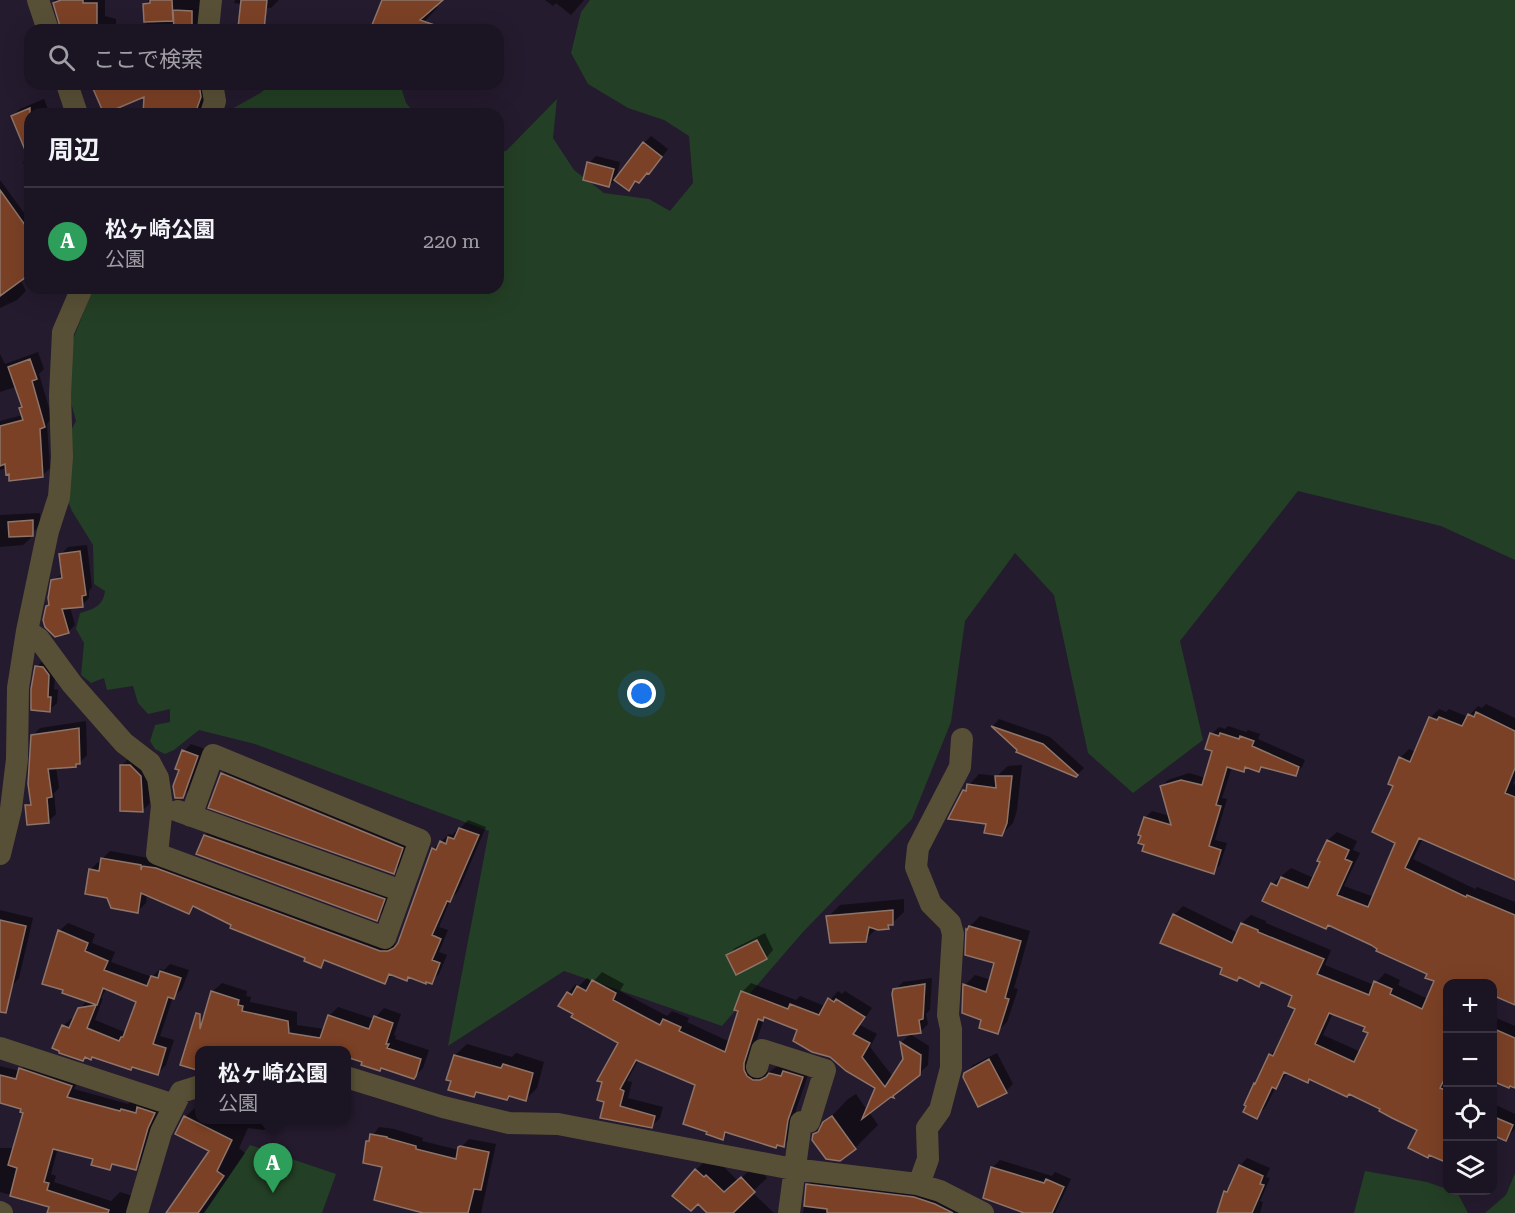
<!DOCTYPE html>
<html lang="ja">
<head>
<meta charset="utf-8">
<style>
	body { margin:0; font-family:"Roboto Serif","Noto Sans JP",serif; background:#241d2a; color:#f1f3f6 }
	.controls { position:absolute; right:18px; bottom:18px; display:grid; overflow:hidden; border-radius:12px; box-shadow:0 6px 24px #0002 }
	.controls button { width:54px; height:54px; display:grid; place-items:center; padding:0; border:0; border-bottom:2px solid #393340; background:#1b1422; color:#f1f3f6; font:30px sans-serif }
	.you { position:absolute; left:642px; top:694px; width:21px; height:21px; margin:-15px; border:4px solid #fff; border-radius:50%; background:#1a73e8; box-shadow:0 0 0 9px #1a73e833 }
	.badge { display:grid; place-items:center; width:39px; height:39px; border-radius:50%; background:#8c9099; color:#fff; font-size:20px; font-weight:700 }
	.pin { position:absolute; translate:-50% -50px; filter:drop-shadow(0 2px 3px #0008) }
	.pin::after { content:''; position:absolute; top:32px; width:21px; height:18px; background:inherit; clip-path:polygon(0 0,100% 0,50% 100%) }
	.popup { position:absolute; left:195px; top:1046px; width:156px; height:78px; box-sizing:border-box; display:grid; place-content:center; border-radius:12px; background:#1b1422; filter:drop-shadow(0 2px 4px #0005); font-size:20px; white-space:nowrap; color:#a09ea5 }
	.popup b { font-size:22px; color:#f1f3f6 }
	.popup::after { content:''; position:absolute; left:50%; top:100%; margin-left:-12px; border:12px solid transparent; border-top-color:#1b1422 }
	.list { margin:0; padding:0; list-style:none }
	h2 { display:flex; justify-content:space-between; align-items:center; height:78px; margin:0; padding:0 24px; font-size:26px }
	h2 small { font-size:20px; font-weight:400; color:#a09ea5 }
	.list li { display:grid; grid-template-columns:39px 1fr auto; gap:18px; align-items:center; box-sizing:border-box; height:108px; padding:0 24px; border-top:2px solid #393340 }
	.list b { display:block; font-size:22px; white-space:nowrap }
	.list p { margin:0; font-size:20px; white-space:nowrap; color:#a09ea5 }
	.list em { font-size:20px; font-style:normal; color:#a09ea5 }
	.icon { flex:none; width:33px; height:33px; fill:none; stroke:currentColor; stroke-width:2; stroke-linecap:round; stroke-linejoin:round }
	.map { position:relative; flex:none; width:1515px; height:1213px; overflow:hidden }
	.search { position:absolute; background:#1b1422; box-shadow:0 6px 24px #0002; left:24px; top:24px; width:480px; height:66px; display:flex; align-items:center; gap:15px; box-sizing:border-box; padding:0 21px; border-radius:18px; color:#a09ea5; font-size:22px }
	.panel { position:absolute; background:#1b1422; box-shadow:0 6px 24px #0002; left:24px; top:108px; width:480px; height:186px; border-radius:18px }
	.map>svg:first-child { display:block }
	.green { fill:#233f25 }
	.shadow { fill:#0007; fill-rule:evenodd }
	.building { fill:#7b4126; stroke:#8e7469; stroke-width:1.5; fill-rule:evenodd }
	.lines { fill:none; stroke-linecap:round; stroke-linejoin:round }
	.minor { stroke:#585036; stroke-width:22 }
</style>
</head>
<body>
<div class="map">
<svg width="1515" height="1213" viewBox="0 0 1515 1213">
	<rect width="100%" height="100%" fill="#241b2e"/>
	<path class="green" d="M590 0H1515V560L1441 526 1298 491 1180 641 1203 740 1133 793 1088 753 1054 595 1015 553 965 621 951 722 912 819 803 932 722 1026 564 971 448 1046 489 831 255 744 199 730 174 750 165 754 155 749 150 741 155 725 170 722V709L148 714 138 703 133 686 107 690 104 678 91 683 81 675 84 643 76 629 80 613C94 609 103 606 105 591L94 584 93 545 72 511 65 495 68 436 76 421 69 395 68 352 93 288H498V152L506 151 557 99 553 138 574 170 604 193 649 199 670 211 693 183 689 136 664 120 628 108 588 84 571 53 581 12Z
		M270 84H400L406 103 415 114H227L230 110 262 92Z
		M250 1145 336 1174 322 1213H204Z
		M1365 1171 1427 1182 1447 1189 1448 1190 1457 1192 1468 1213H1354Z
		M1515 1173V1213H1485L1506 1195Z"/>
	<path class="shadow" d="M54 0H105V16L116 19V30H62V26Z
		M149 0H200V30H147L144 4Z
		M235 0H279L271 8 234 3Z
		M383 0H441L434 6 438 7 425 21 411 30H372Z
		M545 0H584L571 15 556 3 553 6Z
		M238 26 259 28V30H234Z
		M146 84H207L208 88 201 108 195 114H145Z
		M44 99 49 112 30 114V126L12 116 20 109Z
		M651 136 668 149 656 165 628 189 644 143Z
		M30 152V179L23 162 29 157Z
		M596 156 620 162 616 180 609 185 589 163Z
		M0 180 30 221V272L20 279 26 291 17 300 0 308Z
		M38 352 44 369 39 374 52 418 47 424 50 468 42 476 10 473 7 468 0 470V421L23 415 15 387 0 392V354L5 364Z
		M40 513V526L30 534 31 538 23 545 0 547V515Z
		M87 545 92 587 89 591V598L82 605 70 607 75 625 68 632 47 606 50 603 53 581 63 573 61 554 68 547Z
		M44 660 56 667 54 689 58 690 57 703 49 710 36 667Z
		M1486 704 1515 718V778L1513 784 1515 785V880L1423 838 1413 859 1475 889 1477 887 1515 902V1004L1492 984H1448V1162L1419 1129 1382 1108 1349 1093 1310 1078 1307 1081 1287 1072 1284 1078 1276 1087 1265 1108 1256 1117 1255 1084 1259 1080 1270 1055 1280 1045 1297 1008 1294 995 1262 981 1258 985 1240 976 1237 979 1174 915 1183 906 1238 933 1242 923 1251 915 1266 921V923L1331 950 1325 965 1374 985 1385 973 1400 980 1398 985 1428 999 1436 980 1429 973 1329 924 1326 927 1272 884 1291 868 1314 878 1322 861 1319 860 1328 840 1337 832 1357 841 1353 850 1360 853 1344 886 1374 897 1397 842 1395 785 1400 758 1409 749 1416 752 1430 718 1439 709 1446 712 1449 709 1468 717 1478 706 1482 708ZM1333 1013 1367 1026 1370 1032 1361 1052 1323 1035Z
		M999 719 1050 737 1084 768 1076 776 1019 750 993 726Z
		M86 721 87 755 76 766 56 767 59 788 54 793 56 814 49 821 27 806 32 801V736L40 728Z
		M1228 726 1246 732 1248 730 1260 734 1258 739 1305 760 1302 767 1295 774 1263 766 1259 770 1248 766 1243 771 1232 767 1222 798 1227 799 1215 840 1227 843 1220 865 1213 872 1146 844 1145 818 1152 811 1170 816 1161 787 1168 780 1189 773 1206 778 1214 750 1212 734 1219 727 1225 729Z
		M191 744 205 749 190 789 182 797 181 769 184 751Z
		M129 758 146 764 150 803 142 811 122 765Z
		M1022 765 1017 810 1013 823 1002 834 987 823 964 791 979 774 997 776 1008 766Z
		M230 766 409 840 401 865 393 872 222 774Z
		M468 820 486 827 458 892 451 898 439 927 448 930 439 952 447 955 439 974 431 982 410 976 407 979 393 974 385 982 327 960 320 966 307 957 196 906 189 913 147 894 146 903 138 911 90 870 98 862 101 863 102 859 110 851 148 858V862L152 858 389 943 397 944 399 943 433 849 449 834 452 835 457 830H459Z
		M213 828 391 892 384 911 376 919 205 835Z
		M904 899V912L888 927 877 928 865 940 828 917 840 905Z
		M0 910 33 918 19 978 12 986 0 983Z
		M980 916 1030 931 1014 988 1018 989 1007 1022 997 1032 983 1019 965 985 975 975 991 980 996 962 970 926Z
		M68 923 95 934 92 943 115 952 111 962 152 977 160 969 164 970 170 964 189 970 182 989 173 997 160 1036 174 1040 166 1065 157 1074 133 1066 131 1068 93 1056 91 1058 63 1026 72 1018 75 1019 79 1009 88 1000 59 931ZM107 988 138 1001 127 1033 95 1020 103 998H101Z
		M765 933 773 950 766 958 728 955 735 948Z
		M602 972 624 984 620 991 650 1007 667 1016 672 1011 689 1018 687 1022 730 1042 740 1010 742 992 751 983 796 1000 800 996 825 1006 838 991 842 994 845 991 872 1008 860 1025 877 1034 870 1047 893 1077 904 1059 902 1042 910 1034 929 1046 928 1065 894 1096 891 1095 869 1112 878 1125 855 1148 839 1159 814 1135 848 1099 856 1094 867 1110 877 1087 799 1029 765 1016 752 1054 762 1072H769L779 1065 810 1069 796 1110 792 1137 784 1145 729 1132 723 1138 697 1085 639 1059 627 1081 632 1082 628 1098 663 1107 660 1118 651 1127 602 1117 620 1042 575 1014 568 993 576 984 579 986 587 978 593 982Z
		M932 978 930 1010 926 1014 928 1024 920 1032 895 990 903 982Z
		M222 983 247 991 246 996 251 997 250 1002 297 1012V1025L325 1029 329 1016 338 1007 374 1019 384 1008 401 1014 394 1035 396 1036 395 1039 429 1050 423 1068 414 1077 363 1061 346 1050H331L324 1048 322 1050H200L191 1034 200 1025H202L213 991Z
		M1492 1016 1515 1026V1088L1496 1081 1492 1090Z
		M467 1044 512 1057 516 1053 544 1062 537 1088 526 1099 510 1095 507 1098 478 1091 474 1096 455 1055Z
		M997 1053 1013 1084 1006 1091 965 1073 973 1065Z
		M28 1061 79 1078 74 1089 128 1104 130 1102 162 1105 143 1161 135 1168 116 1163 110 1168 95 1158 58 1148 51 1174 56 1176 54 1182 111 1201 120 1192 133 1196 129 1213H48L51 1206 0 1192V1148H14L25 1112 23 1108 0 1101V1066L20 1071Z
		M200 1103V1120H271V1123L264 1130 248 1128 239 1148 245 1153 204 1213H168L211 1150 177 1133 185 1117Z
		M1492 1103 1515 1114V1129L1505 1139 1497 1135 1492 1137Z
		M379 1127 394 1129 423 1138 422 1141 459 1150 469 1139 496 1144 481 1213H418L419 1210 384 1166 368 1142Z
		M709 1157 720 1163 738 1181 755 1165 767 1178 752 1192 774 1213H710L696 1170Z
		M1247 1158 1270 1168 1266 1177 1270 1178 1260 1201 1263 1202 1260 1213H1219L1225 1191 1232 1185 1240 1166Z
		M1000 1160 1052 1176 1055 1172 1071 1179 1055 1213H1026L992 1202 984 1197 993 1167Z
		M815 1178 922 1191 976 1213H803L808 1185Z"/>
	<path class="building" d="M61 0H83V3H97V30H61L53 3Z
		M150 0H172L173 21 144 22 143 4 150 3Z
		M241 0H267L264 30 238 28Z
		M382 0H443L420 20 443 28 442 30H370Z
		M173 10 192 11V30H174Z
		M91 84H199L201 97 195 114H143L144 97 104 114Z
		M30 108V162L11 116Z
		M643 142 662 157 649 174 647 173 639 183 635 181 629 191 614 180Z
		M587 162 614 169 609 187 583 180Z
		M0 190 30 232V274L0 296Z
		M30 359 37 379 32 381 45 427 40 429 43 477 9 481V474L6 475 5 464 0 466V426L23 420 19 408 22 407 8 367Z
		M33 520V536L9 537 8 522Z
		M80 551 86 595 82 596 83 607 62 609 69 633 55 637 45 627 43 620 46 606 49 605 48 598 51 580 62 578 59 554Z
		M35 666 43 667 49 675 48 697H51L50 712 31 710V689Z
		M1476 712 1515 731V768L1505 793 1515 797V880L1419 838 1405 868 1466 897 1467 895 1515 915V1005L1492 995V984H1448V1072L1440 1088 1448 1091V1163L1429 1155 1428 1158 1408 1148 1417 1130 1392 1118 1379 1111 1380 1109 1349 1094 1347 1097 1309 1079 1308 1083 1284 1072 1276 1089 1272 1087 1257 1119 1243 1112 1246 1106 1244 1105 1254 1083 1255 1084 1269 1054 1273 1056 1295 1009 1288 1006 1292 996 1261 982 1259 987 1239 977 1237 981 1220 974 1222 968 1160 943 1173 914 1232 943 1241 923 1258 930V932L1324 959 1317 974 1369 995 1374 981 1392 989 1390 994 1422 1009 1434 981 1425 978 1427 974 1376 951 1377 949 1371 945 1328 925 1326 929 1262 901 1271 883 1277 886 1281 877 1308 888 1320 862 1317 861 1327 840 1349 850 1345 859 1352 862 1337 895 1368 907 1395 843 1372 832 1393 786 1388 784 1399 757 1410 762 1429 717 1437 720 1439 717 1462 726 1468 714 1474 717ZM1329 1013 1365 1027 1363 1031 1368 1033 1354 1062 1315 1044Z
		M991 726 1043 744 1078 775 1076 777 1016 752 1017 750Z
		M79 728 80 764H76V767L48 769 52 797 47 798 49 823 27 825 25 805H31L28 784 31 735Z
		M1210 733 1219 736 1220 733 1239 739 1240 736 1254 741 1252 746 1299 767 1296 776 1261 767 1259 772 1245 767 1244 772 1227 767 1216 805 1221 806 1209 846 1221 850 1214 874 1142 851 1144 845 1138 843 1141 836 1138 835 1144 817 1171 825 1160 786 1181 780 1202 785 1212 751 1205 749Z
		M182 750 198 756 183 798H175L173 786 179 770 175 769Z
		M120 765H130L141 776 143 812 120 811Z
		M221 773 403 848 394 874 208 808Z
		M995 776H1012L1007 823 1002 836 984 833 986 824 948 819 963 790 966 791 967 784 996 788Z
		M459 828 479 835 450 902 447 901 432 935 441 939 432 960 440 963 432 984 426 982V984L408 977 407 981 389 974 385 984 324 960 321 968 304 961 305 958 230 928 231 925 193 906 189 914 141 893 138 913 111 908 107 898 85 894 89 869 99 871 101 858 141 865V870L142 866 156 868 380 951H388L394 948 398 943 432 848 436 850 440 841 446 844 448 837 454 839Z
		M204 835 385 899 377 921 196 854Z
		M893 910V925H888L889 929 878 930 869 927 866 942 830 943 826 916Z
		M0 920 26 926 6 1013 0 1012Z
		M969 926 1021 941 1005 998 1009 999 998 1034 979 1028 981 1020 962 1013 963 984 986 992 994 963 965 955 966 929 967 930Z
		M58 930 88 943 85 951 108 961 104 970 147 986 151 976 158 978 160 971 181 978 174 999 168 997 153 1044 166 1048 158 1075 132 1067 131 1070 92 1057 91 1060 85 1057 83 1061 59 1053V1051L52 1048 62 1025 69 1028 78 1008 96 1005 87 1028 119 1041 121 1037H123L136 1002 103 988 97 1005 62 993 63 990 42 984Z
		M757 940 767 959 736 975 726 955Z
		M592 980 616 993 613 1000 641 1015 660 1025 663 1019 681 1027 679 1031 725 1052 738 1011 734 1010 741 991 788 1009 790 1004 819 1015 828 998 834 1002 836 999 865 1017 853 1034 870 1043 862 1057 885 1087 903 1059 900 1042 921 1055 920 1075 893 1096 894 1098 891 1097 862 1119 875 1088 846 1071 830 1057 812 1052 793 1041 797 1030 764 1017 763 1021 758 1019 744 1063V1070L747 1076 753 1080H760L766 1077 769 1073 781 1076 783 1071 803 1077 788 1120 784 1147 777 1145 776 1148 725 1132 723 1140 706 1134 707 1132 683 1124 695 1085 636 1060 620 1089 624 1091 620 1106 655 1116 652 1128 600 1118 604 1102 597 1100 602 1082 597 1081 618 1043 571 1017 573 1014 558 1006 567 992 572 995 577 986 586 991Z
		M925 984 923 1019 919 1020 921 1033 898 1036 892 994 893 989Z
		M211 991 239 1000 238 1005 243 1006 242 1011 288 1021 289 1033 320 1038 328 1015 369 1029 374 1016 393 1023 386 1044H389L387 1048 421 1059 416 1076 414 1079 381 1068 380 1071 361 1065 362 1062 346 1057V1050H200V1071L180 1065 196 1013 200 1014V1029Z
		M1492 1028 1515 1038V1088L1510 1086 1509 1088 1492 1081Z
		M454 1055 501 1068 503 1064 533 1073 526 1101 509 1096 507 1100 476 1092 474 1097 448 1090 451 1081 446 1080Z
		M989 1059 1007 1093 978 1107 963 1077 964 1073Z
		M19 1068 72 1086 67 1097 120 1111 121 1109 136 1113 137 1107 155 1113 148 1128 136 1170 112 1164 110 1170 91 1165 93 1159 53 1149 44 1182 49 1183 47 1190 109 1210 108 1213H47L49 1207 10 1196 17 1168 8 1165 23 1113 20 1112 21 1109 0 1103V1075L16 1079Z
		M184 1116 232 1140 217 1171 224 1176 198 1213H166L209 1151 175 1134Z
		M832 1116 856 1149 840 1161 826 1159 812 1140 813 1134 818 1132 823 1122Z
		M1492 1116 1513 1125 1506 1141 1492 1135Z
		M370 1134 387 1137V1138L416 1146V1149L456 1159 458 1147 460 1146 489 1152 481 1190 474 1189 468 1213H423L374 1200 382 1167 363 1163 366 1141H369Z
		M1239 1165 1263 1176 1260 1184 1264 1185 1252 1213H1217L1224 1191 1227 1192Z
		M991 1167 1044 1183 1046 1179 1064 1187 1052 1213H1024L983 1198Z
		M695 1169 704 1177 706 1175 724 1192 741 1177 755 1192 733 1213H707L698 1204 691 1211 672 1196Z
		M806 1184 914 1197 935 1204 953 1213H827V1209L804 1206Z"/>
	<g class="lines">
		<path class="minor" d="M38 0 48 30
			M208 30 211 0
			M67 84 77 114
			M211 114 215 101 212 84
			M27 631 39 639 72 684 124 743 150 763 158 778 162 806 157 854 385 938 420 840 213 755 191 816
			M178 811 402 891
			M0 854 11 809 17 759 18 688 27 631 48 531 59 497 62 457 60 395 63 332 82 288
			M0 1048 174 1105
			M757 1067 762 1050 825 1070 809 1122H801L789 1213
			M346 1077 443 1107 509 1123 558 1124 793 1169 917 1184 940 1191 983 1213
			M919 1184 928 1159 927 1128 940 1110 951 1068V1029L948 1015 953 934 950 923 931 904 916 867 918 848 960 767 962 739
			M0 1212 2 1213
			M137 1213 161 1132 181 1092 200 1086"/>
	</g>
</svg>
<div class="controls">
<button>+</button>
<button>−</button>
<button><svg class="icon" aria-label="locate" viewBox="0 0 24 24"><circle cx="12" cy="12" r="6"/><path d="M12 2v4M12 18v4M2 12h4M18 12h4"/></svg></button>
<button><svg class="icon" aria-label="layers" viewBox="0 0 24 24"><path d="M12 4l9 5-9 5-9-5zM3 14l9 5 9-5"/></svg></button>
</div>
<div class="you"></div>
<div class="pin badge" style="left:273px;top:1193px;background:#2e9e5b">A</div>
<div class="popup"><b>松ヶ崎公園</b>公園</div>
<div class="search"><svg class="icon" aria-label="search" viewBox="0 0 24 24"><circle cx="10" cy="10" r="6"/><path d="M15 15l6 6"/></svg>ここで検索</div>
<section class="panel">
<h2>周辺<small></small></h2>
<ul class="list">
<li><span class="badge" style="background:#2e9e5b">A</span><div><b>松ヶ崎公園</b><p>公園</p></div><em>220 m</em></li>
</ul>
</section>
</div>
</body>
</html>
